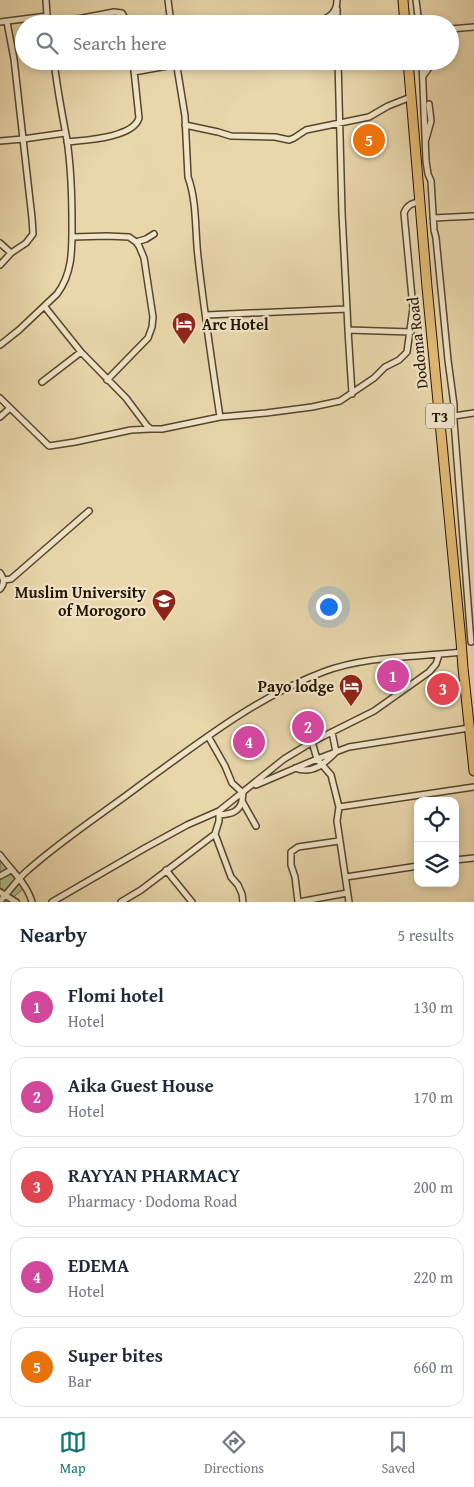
<!DOCTYPE html>
<html lang="en">
<head>
<meta charset="utf-8">
<style>
	body { margin:0; font-family:"Gentium Book Plus",serif; background:#f6f6f7; color:#1f2937 }
	.controls { position:absolute; right:15px; bottom:15px; display:grid; overflow:hidden; border-radius:10px; box-shadow:0 2px 8px #0003 }
	.controls button { width:45px; height:45px; display:grid; place-items:center; padding:0; border:0; border-bottom:1px solid #e0e1e3; background:#fff; color:#1f2937; font:25px sans-serif }
	.you { position:absolute; left:328px; top:606px; width:18px; height:18px; margin:-12px; border:4px solid #fff; border-radius:50%; background:#1a73e8; box-shadow:0 0 0 8px #1a73e833 }
	.badge { display:grid; place-items:center; width:32px; height:32px; border-radius:50%; background:#0f766e; color:#fff; font-size:16px; font-weight:700 }
	.pin { position:absolute; translate:-50% -50%; border:2px solid #fff; box-shadow:0 1px 5px #0006 }
	.list { margin:0; padding:0; list-style:none }
	h2 { display:flex; justify-content:space-between; align-items:center; height:65px; margin:0; padding:0 20px; font-size:21px }
	h2 small { font-size:16px; font-weight:400; color:#747a83 }
	.list li { display:grid; grid-template-columns:32px 1fr auto; gap:15px; align-items:center; box-sizing:border-box; height:80px; margin:0 10px 10px; padding:0 10px; border:1px solid #e0e1e3; border-radius:15px }
	.list b { display:block; font-size:19px; white-space:nowrap }
	.list p { margin:0; font-size:16px; white-space:nowrap; color:#747a83 }
	.list em { font-size:16px; font-style:normal; color:#747a83 }
	.icon { flex:none; width:28px; height:28px; fill:none; stroke:currentColor; stroke-width:2; stroke-linecap:round; stroke-linejoin:round }
	.map { position:relative; flex:none; width:474px; height:902px; overflow:hidden }
	.search { position:absolute; background:#fff; box-shadow:0 2px 8px #0003; left:15px; right:15px; top:15px; height:55px; display:flex; align-items:center; gap:12px; box-sizing:border-box; padding:0 18px; border-radius:28px; color:#747a83; font-size:19px }
	.sheet { height:515px; background:#fff }
	nav { display:flex; justify-content:space-around; align-items:center; box-sizing:border-box; height:70px; border-top:1px solid #e0e1e3; background:#fff; font-size:14px; color:#747a83 }
	nav a { display:grid; justify-items:center; gap:2px }
	nav .on { color:#0f766e }
	.map>svg:first-child { display:block }
	.green { fill:#b0bf8e; stroke:#6a6a48 }
	.lines { fill:none; stroke-linecap:round; stroke-linejoin:round }
	.street-casing { stroke:#56462c; stroke-width:8 }
	.highway-casing { stroke:#251501; stroke-width:11 }
	.street { stroke:#f1e5c9; stroke-width:5 }
	.highway { stroke:#e4bc76; stroke-width:9 }
	.labels { text-anchor:middle; dominant-baseline:central; stroke-width:4.5; stroke-linejoin:round; paint-order:stroke }
	.shield { fill:#f1e5c9; stroke:#62533d; stroke-width:1 }
	.shield-label { font-size:15px; font-weight:bold; fill:#251501 }
	.poi-label { font-size:16px; font-weight:bold; fill:#251501; stroke:#f1e5c9; text-anchor:end }
	.street-label { font-size:16px; fill:#251501; stroke:#f1e5c9 }
</style>
</head>
<body>
<div class="map">
<svg width="474" height="902" viewBox="0 0 474 902">
	<rect width="100%" height="100%" fill="#e9d7ac"/>
	<filter id="stains"><feTurbulence type="fractalNoise" baseFrequency=".004" numOctaves="4"/><feColorMatrix values="0 0 0 0 .2 0 0 0 0 .09 0 0 0 0 .02 0 0 0 .5 -.17"/></filter>
	<radialGradient id="worn" r=".72"><stop offset=".6" stop-color="#630" stop-opacity="0"/><stop offset="1" stop-color="#630" stop-opacity=".3"/></radialGradient>
	<path class="green" d="M0 859 24 888 8 902H0Z"/>
	<g class="lines">
		<defs>
			<path id="street" d="M46 0 47 16 50 24
				M168 0 171 24
				M416 0 419 24
				M337 9V24
				M0 22 47 16
				M51 24 114 12 122 13 128 24
				M312 24C325 19 337 16 337 0
				M450 29 474 27
				M176 61 185 116 188 177C197 201 195 232 198 257 204 310 212 364 220 417L266 413 312 407 340 401 374 378 385 367 399 360 407 352 413 308 404 213C407 205 412 203 420 202
				M338 61 342 213 347 309
				M422 61 426 161 428 174 431 181 434 230 436 238 448 360 454 405V421L471 642
				M134 72 195 61
				M423 76 434 61
				M185 125 218 132 231 136 275 137 289 140 294 138 306 130 369 117 388 106 411 97
				M426 139 431 121 429 104
				M0 141 23 139 14 59 7 22
				M67 142C85 140 133 138 139 118L133 61
				M433 218 474 216
				M72 237 107 236 129 237 136 242 139 246 144 258 153 317 152 327 148 338 107 380
				M136 242 146 239 154 234
				M0 243 11 253 0 265
				M11 253 26 243 33 234 32 218 23 139 65 133
				M45 307 81 352 126 398 147 426 151 429H162L220 417
				M206 315 347 309 348 330 411 332
				M348 330 352 394
				M0 345 19 330 57 294C73 273 72 248 72 224 72 197 71 167 67 140 62 114 57 88 54 61
				M42 382 81 352
				M0 398 49 446 75 442 131 430 150 429
				M454 416 474 413
				M0 417 10 408
				M0 573C4 579 5 583 0 589
				M4 580 11 579 89 511
				M208 736 225 766 232 783 243 793 242 801 256 826
				M312 742 317 759 331 775 339 807 337 821 349 902
				M295 768C313 775 325 763 336 752L332 732
				M256 785 317 759 349 747 469 728
				M339 807 474 787
				M219 811V821L215 834 231 877 238 885 242 894 243 902
				M219 815C230 814 239 813 242 801
				M0 855C11 870 27 884 32 902
				M455 860 474 858
				M166 870 192 902
				M0 876 11 870
				M346 877 418 866
				M0 892 16 902
				M0 901C10 891 17 879 28 870 64 838 105 812 143 783 200 742 257 697 323 672 365 656 417 657 462 652
				M52 902 145 848 187 825 219 811 284 759 312 742 374 711 429 672 436 664 439 655
				M121 902 141 890 215 834
				M298 902 295 877 291 865V852L298 847 339 841
				M299 902 347 893"/>
			<path id="highway" d="M403 0 405 24
				M408 61 427 287 461 641 463 668 474 771"/>
		</defs>
		<use href="#street" class="street-casing"/>
		<use href="#highway" class="highway-casing"/>
		<use href="#street" class="street"/>
		<use href="#highway" class="highway"/>
	</g>
	<defs>
		<symbol id="hotel-pin" viewBox="-11 -11 22 30"><path d="M0 17L-7.5 6A9.5 9.5 0 1 1 7.5 6Z" fill="#8f2418" stroke="#f1e5c9"/><path d="M-6-4.5h1.5V1H6V5H4.5V3h-9V5H-6ZM-4 0a1.8 1.8 0 1 1 3.6 0ZM.5 0V-2.5h3Q6-2.5 6 0Z" fill="#fff"/></symbol>
		<symbol id="university-pin" viewBox="-11 -11 22 30"><path d="M0 17L-7.5 6A9.5 9.5 0 1 1 7.5 6Z" fill="#8f2418" stroke="#f1e5c9"/><path d="M0-5L7-2L0 1L-7-2ZM-4 1L0 2.5L4 1V4Q0 6-4 4Z" fill="#fff"/></symbol>
	</defs>
	<g fill-rule="evenodd">
		<use href="#hotel-pin" x="170" y="310" width="28" height="38"/>
		<use href="#university-pin" x="150" y="587" width="28" height="38"/>
		<use href="#hotel-pin" x="337" y="672" width="28" height="38"/>
	</g>
	<g class="labels">
		<rect class="shield" x="426" y="403.5" width="28" height="25" rx="4"/>
		<g class="shield-label">
			<text x="440" y="416">T3</text>
		</g>
		<g class="poi-label">
			<text x="202" y="324" text-anchor="start">Arc Hotel</text>
			<text x="146" y="592">Muslim University<tspan x="146" dy="18">of Morogoro</tspan></text>
			<text x="334" y="686">Payo lodge</text>
		</g>
		<g class="street-label">
			<text transform="translate(417 343) rotate(-96)">Dodoma Road</text>
		</g>
	</g>
	<rect width="100%" height="100%" filter="url(#stains)"/>
	<rect width="100%" height="100%" fill="url(#worn)"/>
</svg>
<div class="controls">
<button><svg class="icon" aria-label="locate" viewBox="0 0 24 24"><circle cx="12" cy="12" r="6"/><path d="M12 2v4M12 18v4M2 12h4M18 12h4"/></svg></button>
<button><svg class="icon" aria-label="layers" viewBox="0 0 24 24"><path d="M12 4l9 5-9 5-9-5zM3 14l9 5 9-5"/></svg></button>
</div>
<div class="you"></div>
<div class="pin badge" style="left:393px;top:676px;background:#d1479c">1</div>
<div class="pin badge" style="left:308px;top:727px;background:#d1479c">2</div>
<div class="pin badge" style="left:443px;top:689px;background:#e0444e">3</div>
<div class="pin badge" style="left:249px;top:742px;background:#d1479c">4</div>
<div class="pin badge" style="left:369px;top:140px;background:#e8710a">5</div>
<div class="search"><svg class="icon" aria-label="search" viewBox="0 0 24 24"><circle cx="10" cy="10" r="6"/><path d="M15 15l6 6"/></svg>Search here</div>
</div>
<section class="sheet">
<h2>Nearby<small>5 results</small></h2>
<ul class="list">
<li><span class="badge" style="background:#d1479c">1</span><div><b>Flomi hotel</b><p>Hotel</p></div><em>130 m</em></li>
<li><span class="badge" style="background:#d1479c">2</span><div><b>Aika Guest House</b><p>Hotel</p></div><em>170 m</em></li>
<li><span class="badge" style="background:#e0444e">3</span><div><b>RAYYAN PHARMACY</b><p>Pharmacy · Dodoma Road</p></div><em>200 m</em></li>
<li><span class="badge" style="background:#d1479c">4</span><div><b>EDEMA</b><p>Hotel</p></div><em>220 m</em></li>
<li><span class="badge" style="background:#e8710a">5</span><div><b>Super bites</b><p>Bar</p></div><em>660 m</em></li>
</ul>
</section>
<nav>
<a class="on"><svg class="icon" aria-label="map" viewBox="0 0 24 24"><path d="M3 6l6-2 6 2 6-2v14l-6 2-6-2-6 2zM9 4v14M15 6v14"/></svg>Map</a>
<a><svg class="icon" aria-label="directions" viewBox="0 0 24 24"><path d="M12 3l9 9-9 9-9-9zM9 14v-3h6M13 9l2 2-2 2"/></svg>Directions</a>
<a><svg class="icon" aria-label="saved" viewBox="0 0 24 24"><path d="M7 4h10v16l-5-4-5 4z"/></svg>Saved</a>
</nav>
</body>
</html>
